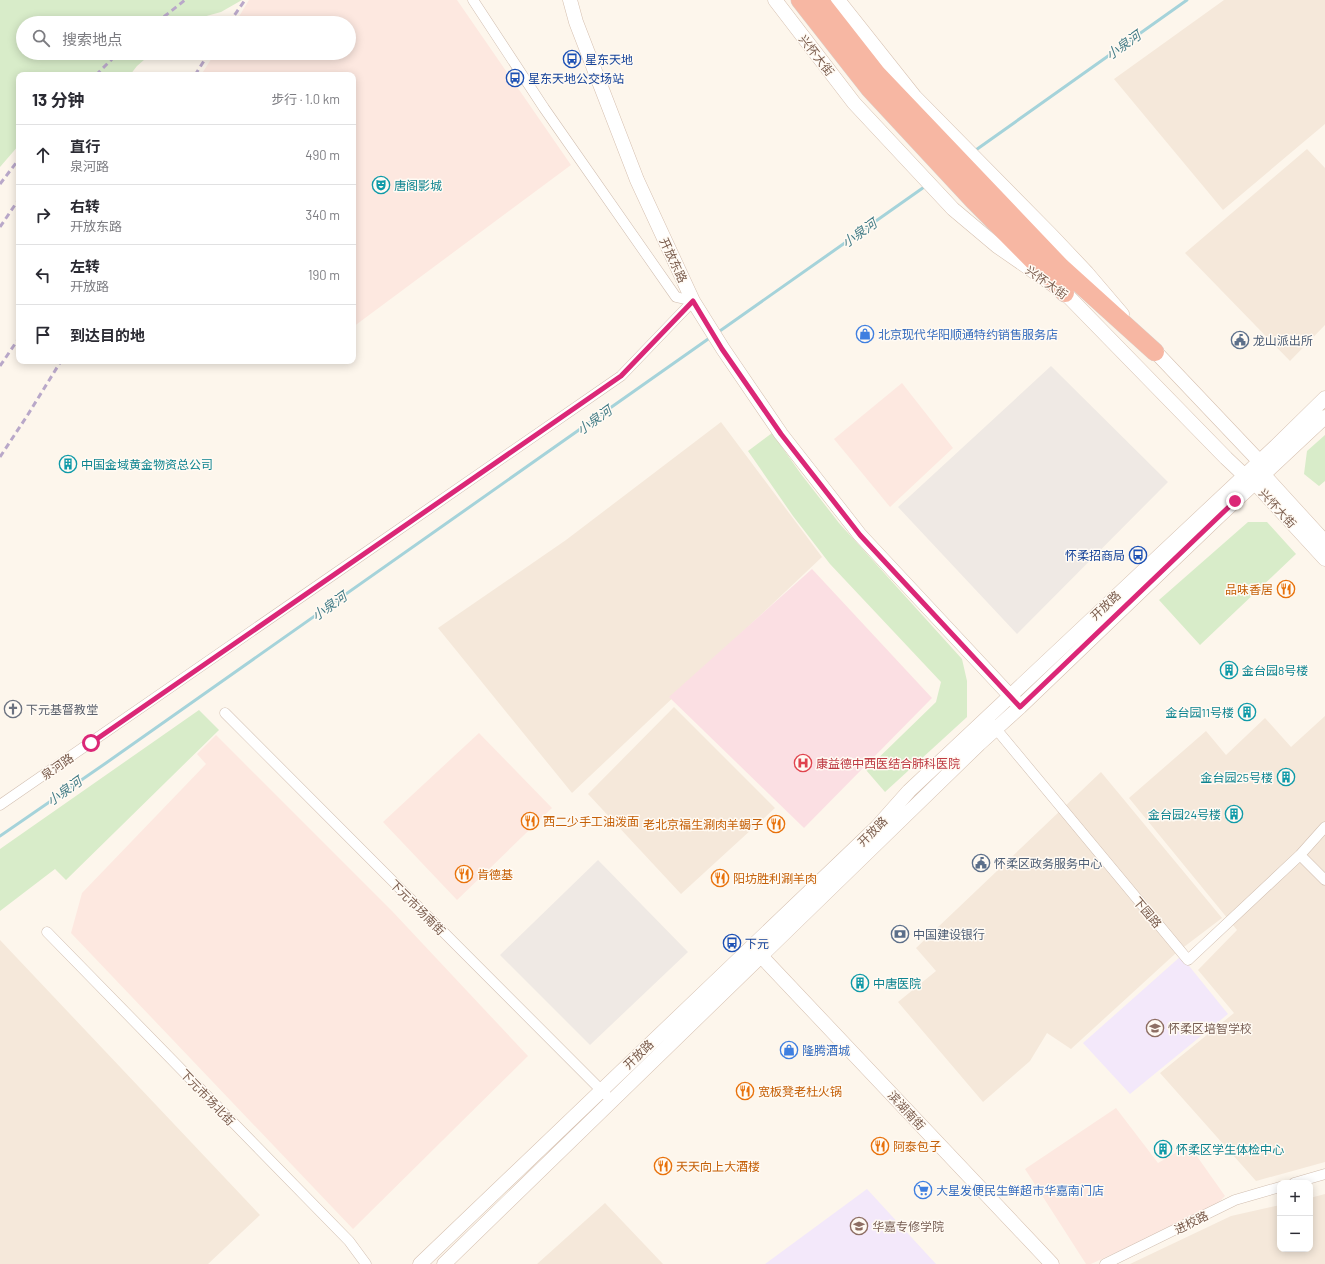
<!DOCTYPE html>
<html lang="zh">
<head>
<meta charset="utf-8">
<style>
	body { margin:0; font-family:Barlow,"Noto Sans SC",sans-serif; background:#f7f7f7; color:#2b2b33 }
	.controls { position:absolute; right:12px; bottom:12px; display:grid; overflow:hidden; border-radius:8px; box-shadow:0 2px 10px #0003 }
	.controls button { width:36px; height:36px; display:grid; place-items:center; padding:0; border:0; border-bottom:1px solid #e1e1e2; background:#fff; color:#2b2b33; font:20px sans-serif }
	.stop { position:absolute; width:12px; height:12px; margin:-9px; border:3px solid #db2777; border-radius:50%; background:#fff }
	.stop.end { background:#db2777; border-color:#fff; box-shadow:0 1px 4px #0008 }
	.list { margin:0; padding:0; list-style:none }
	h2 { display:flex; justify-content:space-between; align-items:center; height:52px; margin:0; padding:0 16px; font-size:17px }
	h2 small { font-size:13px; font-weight:400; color:#7c7c81 }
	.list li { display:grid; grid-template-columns:26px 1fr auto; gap:12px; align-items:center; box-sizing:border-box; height:60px; padding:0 16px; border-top:1px solid #e1e1e2 }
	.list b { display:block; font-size:15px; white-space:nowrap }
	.list p { margin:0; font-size:13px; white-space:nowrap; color:#7c7c81 }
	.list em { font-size:13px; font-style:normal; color:#7c7c81 }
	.icon { flex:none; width:22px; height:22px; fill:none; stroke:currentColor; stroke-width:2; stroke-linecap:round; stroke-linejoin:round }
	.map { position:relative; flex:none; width:1325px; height:1264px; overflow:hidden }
	.search { position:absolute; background:#fff; box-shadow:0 2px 10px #0003; left:16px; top:16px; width:340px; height:44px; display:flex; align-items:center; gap:10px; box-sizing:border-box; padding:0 14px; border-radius:22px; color:#7c7c81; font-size:15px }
	.panel { position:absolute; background:#fff; box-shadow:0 2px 10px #0003; left:16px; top:72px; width:340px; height:292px; border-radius:8px }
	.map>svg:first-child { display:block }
	.residential { fill:#f5e8da }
	.commercial { fill:#fde8e0 }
	.industrial { fill:#efe9e4 }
	.education { fill:#f3e8fa }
	.medical { fill:#fbdfe3 }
	.green { fill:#d8ecc9 }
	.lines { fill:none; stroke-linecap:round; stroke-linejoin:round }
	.stream { stroke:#a5d3da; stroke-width:3 }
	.street-casing { stroke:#d1beb0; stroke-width:11 }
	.secondary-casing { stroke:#d6c0b0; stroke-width:15 }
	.highway-casing { stroke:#dad1cd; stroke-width:19 }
	.street { stroke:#fff; stroke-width:10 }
	.secondary { stroke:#fff; stroke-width:14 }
	.highway { stroke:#f7b7a3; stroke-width:18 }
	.rail { stroke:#b9a8c9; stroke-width:3; stroke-dasharray:6 4; stroke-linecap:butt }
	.route { stroke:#db2777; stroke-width:5 }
	.labels { text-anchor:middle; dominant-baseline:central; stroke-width:3; stroke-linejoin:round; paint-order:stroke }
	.street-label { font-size:12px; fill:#7a5c4d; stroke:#fffaf3 }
	.transit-label { font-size:12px; fill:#164399; stroke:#fffaf3; text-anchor:start }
	.culture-label { font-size:12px; fill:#0d838f; stroke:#fffaf3; text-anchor:start }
	.shop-label { font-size:12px; fill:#366cbe; stroke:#fffaf3; text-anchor:start }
	.service-label { font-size:12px; fill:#4e5e75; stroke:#fffaf3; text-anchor:start }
	.food-label { font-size:12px; fill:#c56008; stroke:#fffaf3; text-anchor:start }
	.worship-label { font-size:12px; fill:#5b616d; stroke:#fffaf3; text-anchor:start }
	.health-label { font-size:12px; fill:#be3a42; stroke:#fffaf3; text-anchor:start }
	.education-label { font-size:12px; fill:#785e54; stroke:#fffaf3; text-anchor:start }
	.water-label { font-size:13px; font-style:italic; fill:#437c86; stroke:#fffaf3 }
</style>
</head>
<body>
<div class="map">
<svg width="1325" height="1264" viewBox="0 0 1325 1264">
	<rect width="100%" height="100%" fill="#fdf6ec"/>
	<path class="residential" d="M1224 0H1325V124L1223 210 1114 79Z
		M1307 149 1325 168V325L1290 361 1185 253Z
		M721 422 822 557 572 793 438 628 566 540Z
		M674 707 775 808 681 894 588 794Z
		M1325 716V1162L1256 1181 1160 1073 1234 1013 1198 970 1237 930 1129 798 1206 731 1226 755 1265 718 1291 747Z
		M1101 772 1222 918 1176 953 1071 1049 1047 1033 1030 1061 983 1102 898 1002 936 971 916 948Z
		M0 940 260 1215 208 1264H0Z
		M1325 1194V1264H1130L1231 1216 1280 1205V1249H1310V1198Z
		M605 1203 663 1264H537Z"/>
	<path class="commercial" d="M249 0H457L571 165 353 327V75H201L215 53H349V23H235Z
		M902 383 953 448 890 507 834 439Z
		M479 733 552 808 457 900 383 822Z
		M216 735 392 911 528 1056 353 1229 71 933 82 893 206 764 197 754Z
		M1116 1108 1158 1163 1189 1145 1225 1196 1214 1207 1091 1264H1086L1025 1169Z"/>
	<path class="industrial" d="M1051 366 1168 482 1017 634 898 507Z
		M598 860 688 952 590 1045 500 955Z"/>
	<path class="education" d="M1181 956 1228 1014 1130 1094 1083 1043Z
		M867 1189 936 1264H765Z"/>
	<path class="medical" d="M812 569 932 698 804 828 669 697Z"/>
	<path class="green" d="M0 0H242L221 12 192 20 189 23H23V53H152L137 66 130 75H19V145L0 167Z
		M772 433 801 474 839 523 962 659 967 681V717L885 792 866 770 936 702 941 682 830 564 793 516 748 451Z
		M1325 435V481L1319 486 1304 474 1307 451Z
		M1248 522H1267L1296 554 1200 645 1159 600Z
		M199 710 219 730 66 880 55 869 0 911V849Z"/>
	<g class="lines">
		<path class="stream" d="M973 152 1187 0
			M717 333 927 185
			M0 836 106 763 711 337"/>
		<defs>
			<path id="street" d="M225 713 606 1095
				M992 724 1188 960 1300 855 1325 827
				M0 805 621 376 693 301 676 297 544 108 473 0
				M1300 855 1325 880
				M47 932 349 1241 366 1264
				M1294 1183 1325 1174
				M1105 1264 1235 1200 1280 1187"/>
			<path id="secondary" d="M570 0 576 22 637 180 693 301 723 349 781 434 860 535 1016 702
				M775 0 854 103 953 209 997 246 1065 293 1226 458 1244 475 1255 483 1325 559
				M838 0 915 97 1052 236 1087 273 1122 314
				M1149 345 1259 461 1264 475 1325 542
				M761 956 1052 1264
				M420 1264 877 827 909 791 1275 447 1325 398
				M444 1264 979 744 1020 707 1215 520 1325 417"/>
			<path id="highway" d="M800 0 869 88 974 201 1065 293
				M819 0 877 74 1061 267 1155 352"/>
		</defs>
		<use href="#street" class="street-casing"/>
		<use href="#secondary" class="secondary-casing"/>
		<use href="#highway" class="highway-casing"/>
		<use href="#street" class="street"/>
		<use href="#secondary" class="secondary"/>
		<use href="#highway" class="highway"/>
		<path class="rail" d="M156 23 185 0
			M229 23 245 0
			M96 75 118 53
			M195 75 209 53
			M0 184 19 159
			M0 227 19 199
			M0 366 19 338
			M0 457 27 416 61 361"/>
	</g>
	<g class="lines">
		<path class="route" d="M91 743 621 376 693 301 722 349 781 434 860 535 1020 707 1235 501"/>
	</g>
	<defs>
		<symbol id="bus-ring" viewBox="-11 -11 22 22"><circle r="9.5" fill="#fffaf3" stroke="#1a4fb4" stroke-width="1.5"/><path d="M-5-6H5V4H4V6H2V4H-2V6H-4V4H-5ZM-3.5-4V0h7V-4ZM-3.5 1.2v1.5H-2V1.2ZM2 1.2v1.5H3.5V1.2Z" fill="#1a4fb4"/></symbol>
		<symbol id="theatre-ring" viewBox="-11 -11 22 22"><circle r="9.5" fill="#fffaf3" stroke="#0f9aa8" stroke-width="1.5"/><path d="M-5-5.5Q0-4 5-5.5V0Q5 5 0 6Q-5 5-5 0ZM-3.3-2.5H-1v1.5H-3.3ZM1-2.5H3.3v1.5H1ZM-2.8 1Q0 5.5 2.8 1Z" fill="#0f9aa8"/></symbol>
		<symbol id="shop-ring" viewBox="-11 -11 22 22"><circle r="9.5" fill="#fffaf3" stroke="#3f7fe0" stroke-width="1.5"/><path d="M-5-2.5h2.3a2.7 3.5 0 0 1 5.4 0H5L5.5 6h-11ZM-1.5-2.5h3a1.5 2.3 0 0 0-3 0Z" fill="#3f7fe0"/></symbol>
		<symbol id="civic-ring" viewBox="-11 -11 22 22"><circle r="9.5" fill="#fffaf3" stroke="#5c6f8a" stroke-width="1.5"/><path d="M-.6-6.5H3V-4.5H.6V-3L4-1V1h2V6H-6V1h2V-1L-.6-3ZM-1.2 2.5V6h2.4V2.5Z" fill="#5c6f8a"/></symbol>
		<symbol id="building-ring" viewBox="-11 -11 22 22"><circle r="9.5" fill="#fffaf3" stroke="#0f9aa8" stroke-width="1.5"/><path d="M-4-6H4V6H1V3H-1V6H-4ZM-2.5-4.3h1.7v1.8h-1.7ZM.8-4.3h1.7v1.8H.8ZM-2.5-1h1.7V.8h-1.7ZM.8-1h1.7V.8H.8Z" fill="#0f9aa8"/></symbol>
		<symbol id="restaurant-ring" viewBox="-11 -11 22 22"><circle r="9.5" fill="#fffaf3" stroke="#e8710a" stroke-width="1.5"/><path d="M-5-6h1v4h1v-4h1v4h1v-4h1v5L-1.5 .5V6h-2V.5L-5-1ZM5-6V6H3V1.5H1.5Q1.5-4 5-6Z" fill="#e8710a"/></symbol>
		<symbol id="church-ring" viewBox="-11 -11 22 22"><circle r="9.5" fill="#fffaf3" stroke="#6b7280" stroke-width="1.5"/><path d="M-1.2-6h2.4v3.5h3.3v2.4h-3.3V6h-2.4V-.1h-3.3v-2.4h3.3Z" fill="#6b7280"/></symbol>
		<symbol id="hospital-ring" viewBox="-11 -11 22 22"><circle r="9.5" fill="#fffaf3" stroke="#e0444e" stroke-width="1.5"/><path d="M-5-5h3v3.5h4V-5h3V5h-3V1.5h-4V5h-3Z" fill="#e0444e"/></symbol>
		<symbol id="bank-ring" viewBox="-11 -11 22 22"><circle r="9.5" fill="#fffaf3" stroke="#5c6f8a" stroke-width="1.5"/><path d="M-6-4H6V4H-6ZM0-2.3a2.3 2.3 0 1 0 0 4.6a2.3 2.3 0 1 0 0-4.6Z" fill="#5c6f8a"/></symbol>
		<symbol id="school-ring" viewBox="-11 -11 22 22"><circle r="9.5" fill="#fffaf3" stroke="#8d6e63" stroke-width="1.5"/><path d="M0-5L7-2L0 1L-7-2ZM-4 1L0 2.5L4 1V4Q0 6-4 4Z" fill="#8d6e63"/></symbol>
		<symbol id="supermarket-ring" viewBox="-11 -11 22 22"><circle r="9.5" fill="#fffaf3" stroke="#3f7fe0" stroke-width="1.5"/><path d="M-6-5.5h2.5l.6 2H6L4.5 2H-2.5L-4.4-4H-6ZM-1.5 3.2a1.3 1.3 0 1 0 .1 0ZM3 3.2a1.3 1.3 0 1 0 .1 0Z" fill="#3f7fe0"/></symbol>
		<symbol id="university-ring" viewBox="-11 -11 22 22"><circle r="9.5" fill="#fffaf3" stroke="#8d6e63" stroke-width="1.5"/><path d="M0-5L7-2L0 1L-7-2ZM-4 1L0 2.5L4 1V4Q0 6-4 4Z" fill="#8d6e63"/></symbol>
	</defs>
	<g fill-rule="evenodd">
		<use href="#bus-ring" x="562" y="49" width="20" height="20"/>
		<use href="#bus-ring" x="505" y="68" width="20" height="20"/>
		<use href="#theatre-ring" x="371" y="175" width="20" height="20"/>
		<use href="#shop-ring" x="855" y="324" width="20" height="20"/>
		<use href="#civic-ring" x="1230" y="330" width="20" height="20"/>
		<use href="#building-ring" x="58" y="454" width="20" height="20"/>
		<use href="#bus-ring" x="1128" y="545" width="20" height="20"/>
		<use href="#restaurant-ring" x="1276" y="579" width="20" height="20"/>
		<use href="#building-ring" x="1219" y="660" width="20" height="20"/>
		<use href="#church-ring" x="3" y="699" width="20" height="20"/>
		<use href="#building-ring" x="1237" y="702" width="20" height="20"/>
		<use href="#hospital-ring" x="793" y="753" width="20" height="20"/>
		<use href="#building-ring" x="1276" y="767" width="20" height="20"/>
		<use href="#building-ring" x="1224" y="804" width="20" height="20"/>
		<use href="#restaurant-ring" x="520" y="811" width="20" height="20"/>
		<use href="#restaurant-ring" x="766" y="814" width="20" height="20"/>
		<use href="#civic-ring" x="971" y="853" width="20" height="20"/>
		<use href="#restaurant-ring" x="454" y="864" width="20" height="20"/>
		<use href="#restaurant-ring" x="710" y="868" width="20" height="20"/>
		<use href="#bank-ring" x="890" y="924" width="20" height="20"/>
		<use href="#bus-ring" x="722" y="933" width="20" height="20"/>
		<use href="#building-ring" x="850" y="973" width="20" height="20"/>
		<use href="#school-ring" x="1145" y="1018" width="20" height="20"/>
		<use href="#shop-ring" x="779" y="1040" width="20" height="20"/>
		<use href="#restaurant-ring" x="735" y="1081" width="20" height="20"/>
		<use href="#restaurant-ring" x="870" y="1136" width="20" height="20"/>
		<use href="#building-ring" x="1153" y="1139" width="20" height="20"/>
		<use href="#restaurant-ring" x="653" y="1156" width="20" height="20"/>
		<use href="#supermarket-ring" x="913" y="1180" width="20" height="20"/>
		<use href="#university-ring" x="849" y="1216" width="20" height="20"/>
	</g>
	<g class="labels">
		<g class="street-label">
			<text transform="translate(817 55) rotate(52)">兴怀大街</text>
			<text transform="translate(674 260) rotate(65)">开放东路</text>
			<text transform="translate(1047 282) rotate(35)">兴怀大街</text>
			<text transform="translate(1278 508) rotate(47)">兴怀大街</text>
			<text transform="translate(1105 605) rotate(-43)">开放路</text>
			<text transform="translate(57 766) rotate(-35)">泉河路</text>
			<text transform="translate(872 831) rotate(-45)">开放路</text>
			<text transform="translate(418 907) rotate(45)">下元市场南街</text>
			<text transform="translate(1148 912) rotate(50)">下园路</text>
			<text transform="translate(638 1054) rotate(-44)">开放路</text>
			<text transform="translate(208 1097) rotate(46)">下元市场北街</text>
			<text transform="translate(907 1110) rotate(47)">滨湖南街</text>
			<text transform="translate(1191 1222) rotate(-26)">进校路</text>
		</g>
		<g class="transit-label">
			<text x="585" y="59">星东天地</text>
			<text x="528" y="78">星东天地公交场站</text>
			<text x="1125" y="555" text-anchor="end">怀柔招商局</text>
			<text x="745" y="943">下元</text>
		</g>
		<g class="culture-label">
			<text x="394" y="185">唐阁影城</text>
			<text x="81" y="464">中国金域黄金物资总公司</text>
			<text x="1242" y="670">金台园8号楼</text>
			<text x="1234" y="712" text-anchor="end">金台园11号楼</text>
			<text x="1273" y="777" text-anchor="end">金台园25号楼</text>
			<text x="1221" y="814" text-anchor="end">金台园24号楼</text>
			<text x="873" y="983">中唐医院</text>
			<text x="1176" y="1149">怀柔区学生体检中心</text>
		</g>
		<g class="shop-label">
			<text x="878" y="334">北京现代华阳顺通特约销售服务店</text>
			<text x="802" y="1050">隆腾酒城</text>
			<text x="936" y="1190">大星发便民生鲜超市华嘉南门店</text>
		</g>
		<g class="service-label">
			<text x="1253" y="340">龙山派出所</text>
			<text x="994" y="863">怀柔区政务服务中心</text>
			<text x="913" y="934">中国建设银行</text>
		</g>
		<g class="food-label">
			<text x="1273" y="589" text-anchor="end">品味香居</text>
			<text x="543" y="821">西二少手工油泼面</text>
			<text x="763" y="824" text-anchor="end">老北京福生涮肉羊蝎子</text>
			<text x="477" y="874">肯德基</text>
			<text x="733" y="878">阳坊胜利涮羊肉</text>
			<text x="758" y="1091">宽板凳老杜火锅</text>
			<text x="893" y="1146">阿泰包子</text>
			<text x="676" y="1166">天天向上大酒楼</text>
		</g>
		<g class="worship-label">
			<text x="26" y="709">下元基督教堂</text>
		</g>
		<g class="health-label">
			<text x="816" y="763">康益德中西医结合肺科医院</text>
		</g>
		<g class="education-label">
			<text x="1168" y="1028">怀柔区培智学校</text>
			<text x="872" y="1226">华嘉专修学院</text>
		</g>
		<g class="water-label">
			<text transform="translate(1123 45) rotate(-35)">小泉河</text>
			<text transform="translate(859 233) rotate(-35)">小泉河</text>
			<text transform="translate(594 420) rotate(-35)">小泉河</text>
			<text transform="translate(329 606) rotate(-35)">小泉河</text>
			<text transform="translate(64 791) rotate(-35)">小泉河</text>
		</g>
	</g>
</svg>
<div class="controls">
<button>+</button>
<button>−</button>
</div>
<div class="stop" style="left:91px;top:743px"></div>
<div class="stop end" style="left:1235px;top:501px"></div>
<div class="search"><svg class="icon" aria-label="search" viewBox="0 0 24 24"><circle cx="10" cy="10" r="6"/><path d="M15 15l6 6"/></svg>搜索地点</div>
<section class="panel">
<h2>13 分钟<small>步行 · 1.0 km</small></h2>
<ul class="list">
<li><svg class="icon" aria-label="ahead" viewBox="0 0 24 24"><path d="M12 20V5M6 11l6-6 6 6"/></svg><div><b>直行</b><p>泉河路</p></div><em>490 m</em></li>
<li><svg class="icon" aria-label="right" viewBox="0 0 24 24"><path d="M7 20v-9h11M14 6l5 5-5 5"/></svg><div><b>右转</b><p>开放东路</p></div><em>340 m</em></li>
<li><svg class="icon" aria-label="left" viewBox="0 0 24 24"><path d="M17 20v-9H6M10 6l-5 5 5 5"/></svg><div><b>左转</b><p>开放路</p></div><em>190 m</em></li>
<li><svg class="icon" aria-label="arrive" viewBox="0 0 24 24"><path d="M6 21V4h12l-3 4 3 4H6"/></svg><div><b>到达目的地</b></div></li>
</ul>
</section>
</div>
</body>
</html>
